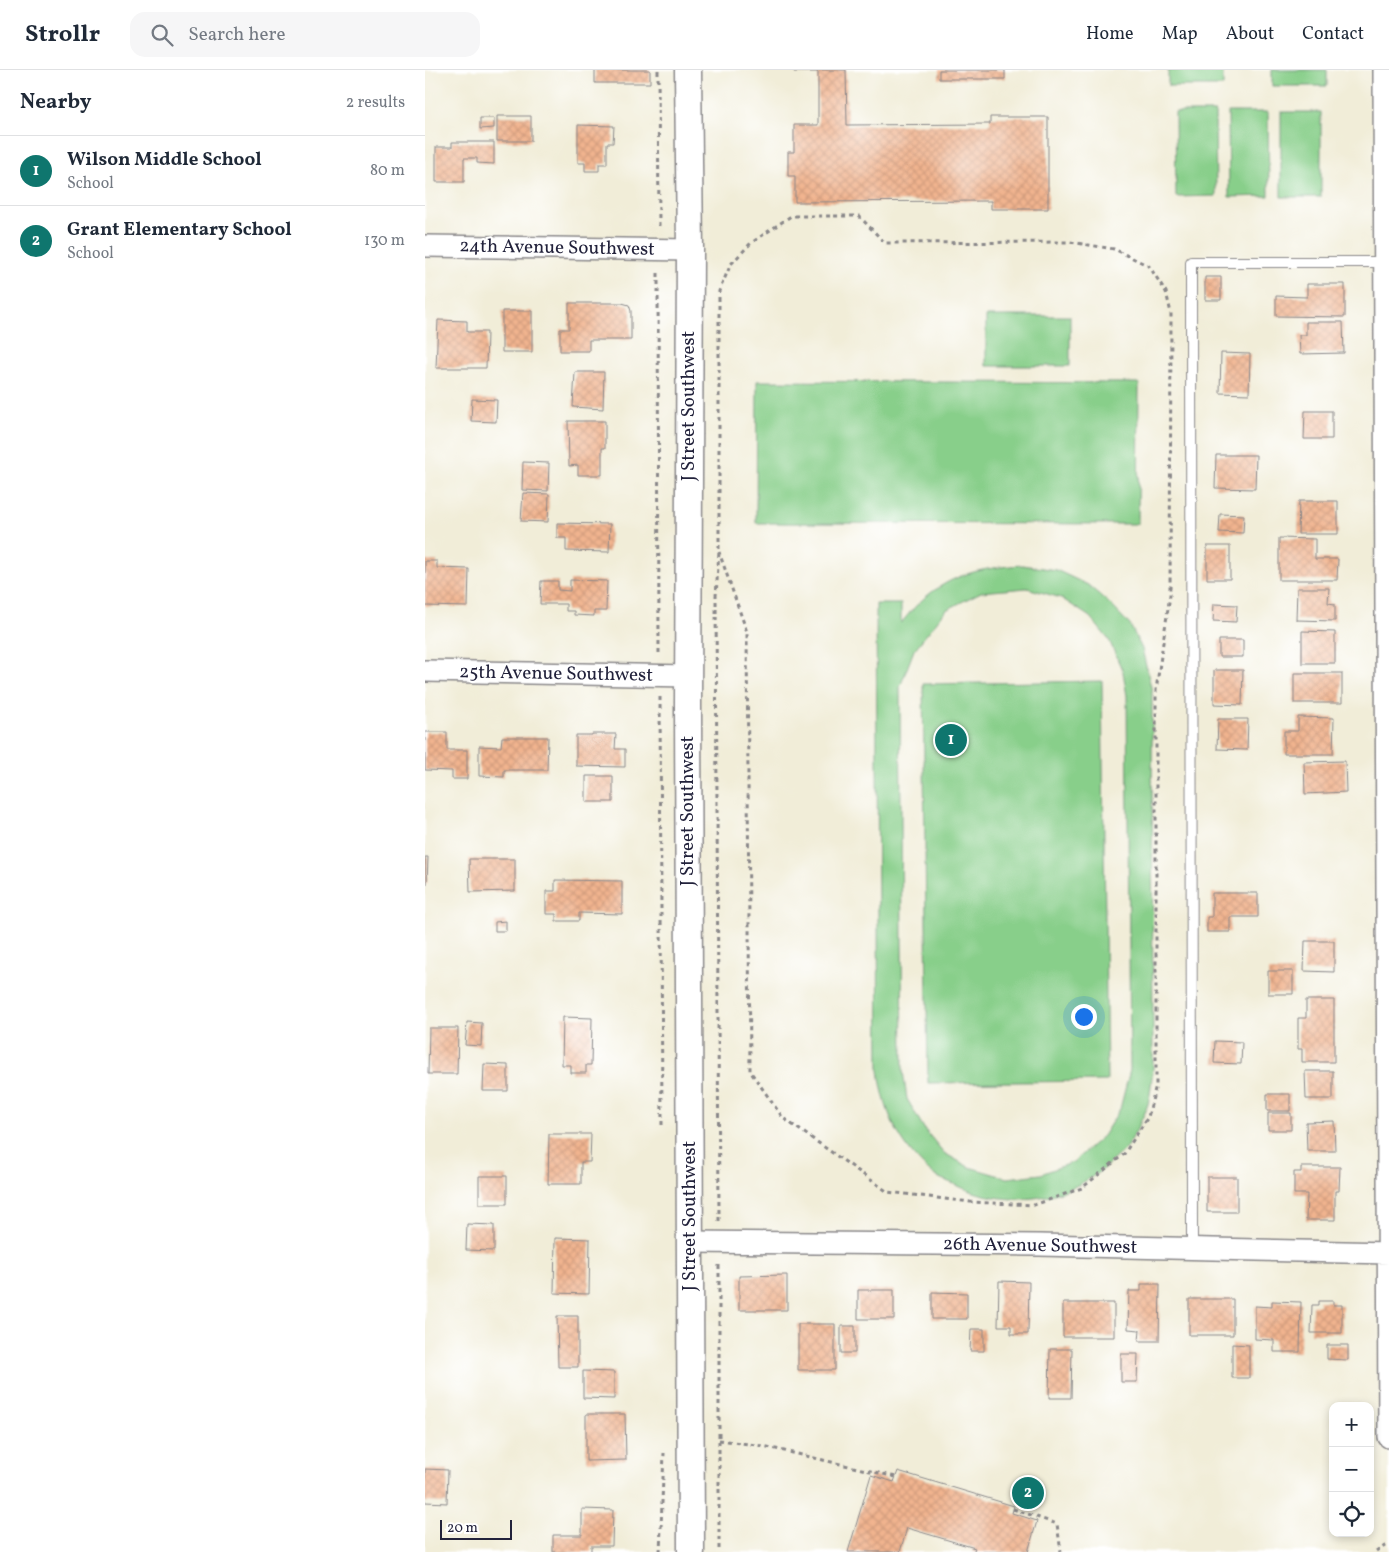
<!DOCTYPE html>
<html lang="en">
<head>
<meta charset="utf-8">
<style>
	body { margin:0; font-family:Vollkorn,serif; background:#f6f6f7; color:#1f2937 }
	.controls { position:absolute; right:15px; bottom:15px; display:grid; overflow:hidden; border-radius:10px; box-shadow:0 2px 8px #0003 }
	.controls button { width:45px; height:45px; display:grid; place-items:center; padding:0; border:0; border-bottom:1px solid #e0e1e3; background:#fff; color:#1f2937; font:25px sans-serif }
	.scale { position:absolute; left:15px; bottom:12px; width:72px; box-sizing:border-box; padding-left:5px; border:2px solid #22223b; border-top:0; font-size:14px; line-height:18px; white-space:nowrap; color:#22223b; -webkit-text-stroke:4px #fff; paint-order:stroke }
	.you { position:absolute; left:658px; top:946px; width:18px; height:18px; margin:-12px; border:4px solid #fff; border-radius:50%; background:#1a73e8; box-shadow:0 0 0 8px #1a73e833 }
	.badge { display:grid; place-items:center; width:32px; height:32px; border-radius:50%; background:#0f766e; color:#fff; font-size:16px; font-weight:700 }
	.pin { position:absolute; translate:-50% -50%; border:2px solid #fff; box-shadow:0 1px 5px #0006 }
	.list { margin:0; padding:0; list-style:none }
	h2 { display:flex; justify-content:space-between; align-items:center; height:65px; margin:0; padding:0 20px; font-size:21px }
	h2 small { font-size:16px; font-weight:400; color:#747a83 }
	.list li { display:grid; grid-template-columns:32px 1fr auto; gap:15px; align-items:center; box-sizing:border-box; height:70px; padding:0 20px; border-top:1px solid #e0e1e3 }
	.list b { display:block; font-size:19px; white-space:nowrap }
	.list p { margin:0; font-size:16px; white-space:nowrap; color:#747a83 }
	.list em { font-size:16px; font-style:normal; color:#747a83 }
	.icon { flex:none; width:28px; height:28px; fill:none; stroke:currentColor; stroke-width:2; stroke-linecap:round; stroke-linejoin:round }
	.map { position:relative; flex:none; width:964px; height:1482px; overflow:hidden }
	header { display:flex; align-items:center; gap:30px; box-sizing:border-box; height:70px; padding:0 25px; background:#fff; border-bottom:1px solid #e0e1e3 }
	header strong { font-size:24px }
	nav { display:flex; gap:28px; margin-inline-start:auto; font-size:18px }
	.search { width:350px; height:45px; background:#f6f6f7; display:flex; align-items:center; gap:12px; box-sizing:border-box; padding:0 18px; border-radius:15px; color:#747a83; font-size:19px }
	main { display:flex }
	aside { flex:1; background:#fff }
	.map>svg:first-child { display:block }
	.pitch { fill:#88cf8a; stroke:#557862; fill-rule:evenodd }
	.building { fill:url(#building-cross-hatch) }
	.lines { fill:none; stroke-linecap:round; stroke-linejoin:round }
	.service-casing { stroke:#8a888a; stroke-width:12 }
	.minor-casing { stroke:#8a888a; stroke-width:24 }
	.tertiary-casing { stroke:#8a888a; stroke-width:29 }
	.path { stroke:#8a888a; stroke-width:3; stroke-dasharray:4 4; stroke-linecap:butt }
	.service { stroke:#fff; stroke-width:10 }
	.minor { stroke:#fff; stroke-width:21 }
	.tertiary { stroke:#fff; stroke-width:26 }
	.labels { text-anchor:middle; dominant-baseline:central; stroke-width:4; stroke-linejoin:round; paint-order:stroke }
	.street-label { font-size:19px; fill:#22223b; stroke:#fff }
</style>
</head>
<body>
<header>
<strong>Strollr</strong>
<div class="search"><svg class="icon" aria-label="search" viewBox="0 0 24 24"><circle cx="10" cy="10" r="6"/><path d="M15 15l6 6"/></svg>Search here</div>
<nav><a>Home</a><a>Map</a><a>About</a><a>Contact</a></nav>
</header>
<main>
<aside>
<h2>Nearby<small>2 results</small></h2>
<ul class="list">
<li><span class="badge">1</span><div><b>Wilson Middle School</b><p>School</p></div><em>80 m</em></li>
<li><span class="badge">2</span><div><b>Grant Elementary School</b><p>School</p></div><em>130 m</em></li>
</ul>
</aside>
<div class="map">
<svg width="964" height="1482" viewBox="0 0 964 1482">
	<defs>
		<pattern id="building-cross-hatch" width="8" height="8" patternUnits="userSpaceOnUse" patternTransform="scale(1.25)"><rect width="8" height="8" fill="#f1b48f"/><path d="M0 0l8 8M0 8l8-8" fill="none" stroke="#ce9a7c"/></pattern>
	</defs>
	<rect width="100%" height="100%" fill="#fff"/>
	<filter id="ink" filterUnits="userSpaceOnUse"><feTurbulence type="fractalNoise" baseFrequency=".02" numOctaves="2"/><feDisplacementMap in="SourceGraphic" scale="10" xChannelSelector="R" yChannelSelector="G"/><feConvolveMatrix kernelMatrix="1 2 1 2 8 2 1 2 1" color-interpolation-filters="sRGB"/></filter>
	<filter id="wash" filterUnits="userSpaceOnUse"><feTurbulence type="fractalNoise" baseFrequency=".0096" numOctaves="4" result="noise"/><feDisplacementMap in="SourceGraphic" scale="20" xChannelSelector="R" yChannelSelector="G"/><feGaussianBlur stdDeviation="1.12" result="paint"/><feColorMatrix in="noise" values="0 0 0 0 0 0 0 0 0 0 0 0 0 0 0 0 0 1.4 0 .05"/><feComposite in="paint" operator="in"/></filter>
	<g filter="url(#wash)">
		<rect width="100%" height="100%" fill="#f1edd8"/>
		<path class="pitch" d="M743 0H798V16H743Z
			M847 0H902V16H847Z
			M750 42H790L791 126 751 127Z
			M803 42H843L844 126 804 127Z
			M856 42H896V127H856Z
			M561 246H645V296H561Z
			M332 311 714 313 713 454 331 453Z
			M597 495 631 500 663 515 685 534 705 555 717 579 727 621 728 1000C726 1011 726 1023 723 1034 720 1043 709 1067 703 1075 699 1081 692 1086 687 1091 644 1132 582 1140 529 1114 522 1111 512 1108 505 1102 473 1073 459 1042 454 1000L451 534H476V553C483 545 489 537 497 530 528 503 557 498 597 495ZM602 518 636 528 665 547 684 570 698 602 702 626 705 1000 695 1039 678 1066 648 1092 616 1104 582 1108 544 1097 519 1083 500 1060 482 1029 478 1001 475 617 489 580 521 540 556 522Z
			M677 611 682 1011 503 1013 498 614Z"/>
		<g id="blocks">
			<path class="building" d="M170 0H225V13H170Z
				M369 0H421L422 55 565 54V47H623V139H566V131L370 132V106H363V82H369V55H393V2H369Z
				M514 0H580V9H514Z
				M72 46H106V71H72Z
				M55 48H69V58L55 59Z
				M153 55 189 56 188 73H182V94H174V101H160V93H153Z
				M27 72H69V94L52 93V88H39V112H11V77H27Z
				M780 207H796V230H780Z
				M882 214H920V247L851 246V226L882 227Z
				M144 233H197L204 235 206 241V270H164V281H135V259H144Z
				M77 241H107V282H77Z
				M13 250 42 251V262H62L61 298H11Z
				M881 252H918L919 283 875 284 874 265H881Z
				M796 283 825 284 824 324 795 323Z
				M150 302H179L178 339 148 337Z
				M47 329 72 330 71 352 46 351Z
				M880 341H907V369H879Z
				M143 351H180V378H177V405H153V395L144 396Z
				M791 385H831L830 419 790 418Z
				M98 392 124 393 123 421 97 420Z
				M98 423 124 424 123 452 96 451Z
				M874 431H913V464H873Z
				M795 444 819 445 818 463 794 462Z
				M132 453 185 454 184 482 141 481V468H132Z
				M854 468 890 469V489H913L912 510H854Z
				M782 476H805V509H782Z
				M0 491H12V498L44 499 43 537 0 536Z
				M145 510 182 511 181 541H169V546L149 545V541H141V534H115L116 511H133V520L145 521Z
				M872 518H904L903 533 910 534V551L871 550Z
				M789 534 812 535 811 552 788 551Z
				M877 561 910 562V593H877Z
				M794 570H818V587H794Z
				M789 600H818L817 635 789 634Z
				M869 603H917V633H869Z
				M873 647 909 648 908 684H859V661H873Z
				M793 649H823L822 680 792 679Z
				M0 662H22V680H42V709H27V701L0 700Z
				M167 664H191L190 679H200V697L151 696V665H167Z
				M77 667H123L122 700H79V707L54 706V676L76 677Z
				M920 691 921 722 880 724 879 692Z
				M161 706H188V732H161Z
				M0 787H3L2 814H0Z
				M44 789H90V821L45 822Z
				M130 810 197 811V844L154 843V851H131V844H121V821H130Z
				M787 823H833V847H805V862H782V847H787Z
				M81 851V861H70V852Z
				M880 871H909V902L879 901Z
				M843 901H868V924H843Z
				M881 930H909V992H877V979H873V948H881Z
				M138 947 167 948 166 995H161V1003H146V995H137Z
				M42 952 57 953 56 976 40 975Z
				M4 958H33L32 1004H3Z
				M790 971 817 972 816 994 789 993Z
				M59 994 83 995V1021H58Z
				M880 1001H908V1029H881Z
				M842 1024H865V1041H842Z
				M843 1043H866V1060H843Z
				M909 1051 910 1081H882L881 1052Z
				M124 1064H166L165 1092H156V1114H123Z
				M876 1097H915L914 1121H910V1150H881L882 1124H869V1102H876Z
				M54 1106H82V1134H54Z
				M782 1107H812V1142H782Z
				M42 1154 69 1155V1181L41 1180Z
				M130 1168 165 1169 164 1224 129 1223Z
				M362 1205V1240H314V1206Z
				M574 1211 604 1212 603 1264H586V1256H573Z
				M716 1214H735L734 1271H714L715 1260 703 1259 704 1221H716Z
				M433 1220H469V1249H433Z
				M507 1222 542 1223V1249H507Z
				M764 1229H808V1265H764Z
				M847 1231 876 1232 875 1282H849V1270L830 1269V1236L847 1237Z
				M894 1231H908V1235H917V1263H886L887 1235H894Z
				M638 1233H689V1267H638Z
				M132 1246H153V1297H133Z
				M373 1254H410V1300H373Z
				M416 1256H430V1283H416Z
				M546 1259H559V1281H545Z
				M807 1274 824 1275V1308H807Z
				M902 1275H923V1290L902 1289Z
				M625 1279H647L646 1328H624Z
				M696 1284H713L712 1312H696Z
				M158 1301 189 1302V1329L158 1328Z
				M161 1344H200L201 1390 161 1391Z
				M0 1399 23 1400 22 1433 0 1432Z
				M473 1401 589 1436 587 1443 612 1451 603 1482H548L550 1478 482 1458 475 1482H423L446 1405 469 1412Z
				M157 1439 188 1440 187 1476H166V1482H128V1465H157Z"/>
		</g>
	</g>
	<g filter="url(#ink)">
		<use href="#blocks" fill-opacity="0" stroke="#8a888a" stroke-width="1"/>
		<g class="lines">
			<defs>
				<path id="service" d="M767 1179 766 192H960"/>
				<path id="minor" d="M959 0 964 1367
					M0 176 265 180
					M0 601 263 606
					M265 1172 614 1175 964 1183"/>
				<path id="tertiary" d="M263 0 265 180 263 634 266 1482"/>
			</defs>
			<use href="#service" class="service-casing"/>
			<use href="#minor" class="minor-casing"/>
			<use href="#tertiary" class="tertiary-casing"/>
			<path class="path" d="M233 0 234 157
				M233 203 234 584
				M235 627 237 1056
				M294 1151 291 526 294 482V221L306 194 326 173 366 146H434L460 173 645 172 689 179 724 196 741 222 746 243 745 525 731 620V1015L723 1047 699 1084 657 1118 609 1135 545 1132 463 1122 358 1048 325 1001 322 562 294 482
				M294 1195V1482
				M294 1370 338 1376 471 1407
				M588 1439 632 1454 636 1482
				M235 1482 239 1383
				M951 1482 964 1473"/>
			<use href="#service" class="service"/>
			<use href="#minor" class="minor"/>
			<use href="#tertiary" class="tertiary"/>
		</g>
	</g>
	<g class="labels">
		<g class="street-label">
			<text transform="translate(132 178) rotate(1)">24th Avenue Southwest</text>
			<text transform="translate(264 336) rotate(-90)">J Street Southwest</text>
			<text transform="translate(131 604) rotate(1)">25th Avenue Southwest</text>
			<text transform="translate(263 741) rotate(-90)">J Street Southwest</text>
			<text transform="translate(265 1146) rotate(-90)">J Street Southwest</text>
			<text transform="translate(615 1176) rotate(1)">26th Avenue Southwest</text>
		</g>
	</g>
</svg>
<div class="controls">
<button>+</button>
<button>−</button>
<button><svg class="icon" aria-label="locate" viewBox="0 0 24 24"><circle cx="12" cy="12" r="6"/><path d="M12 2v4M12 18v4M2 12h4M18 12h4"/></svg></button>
</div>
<div class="scale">20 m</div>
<div class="you"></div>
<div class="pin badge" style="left:526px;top:670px">1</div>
<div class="pin badge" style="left:603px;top:1423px">2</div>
</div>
</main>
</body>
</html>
